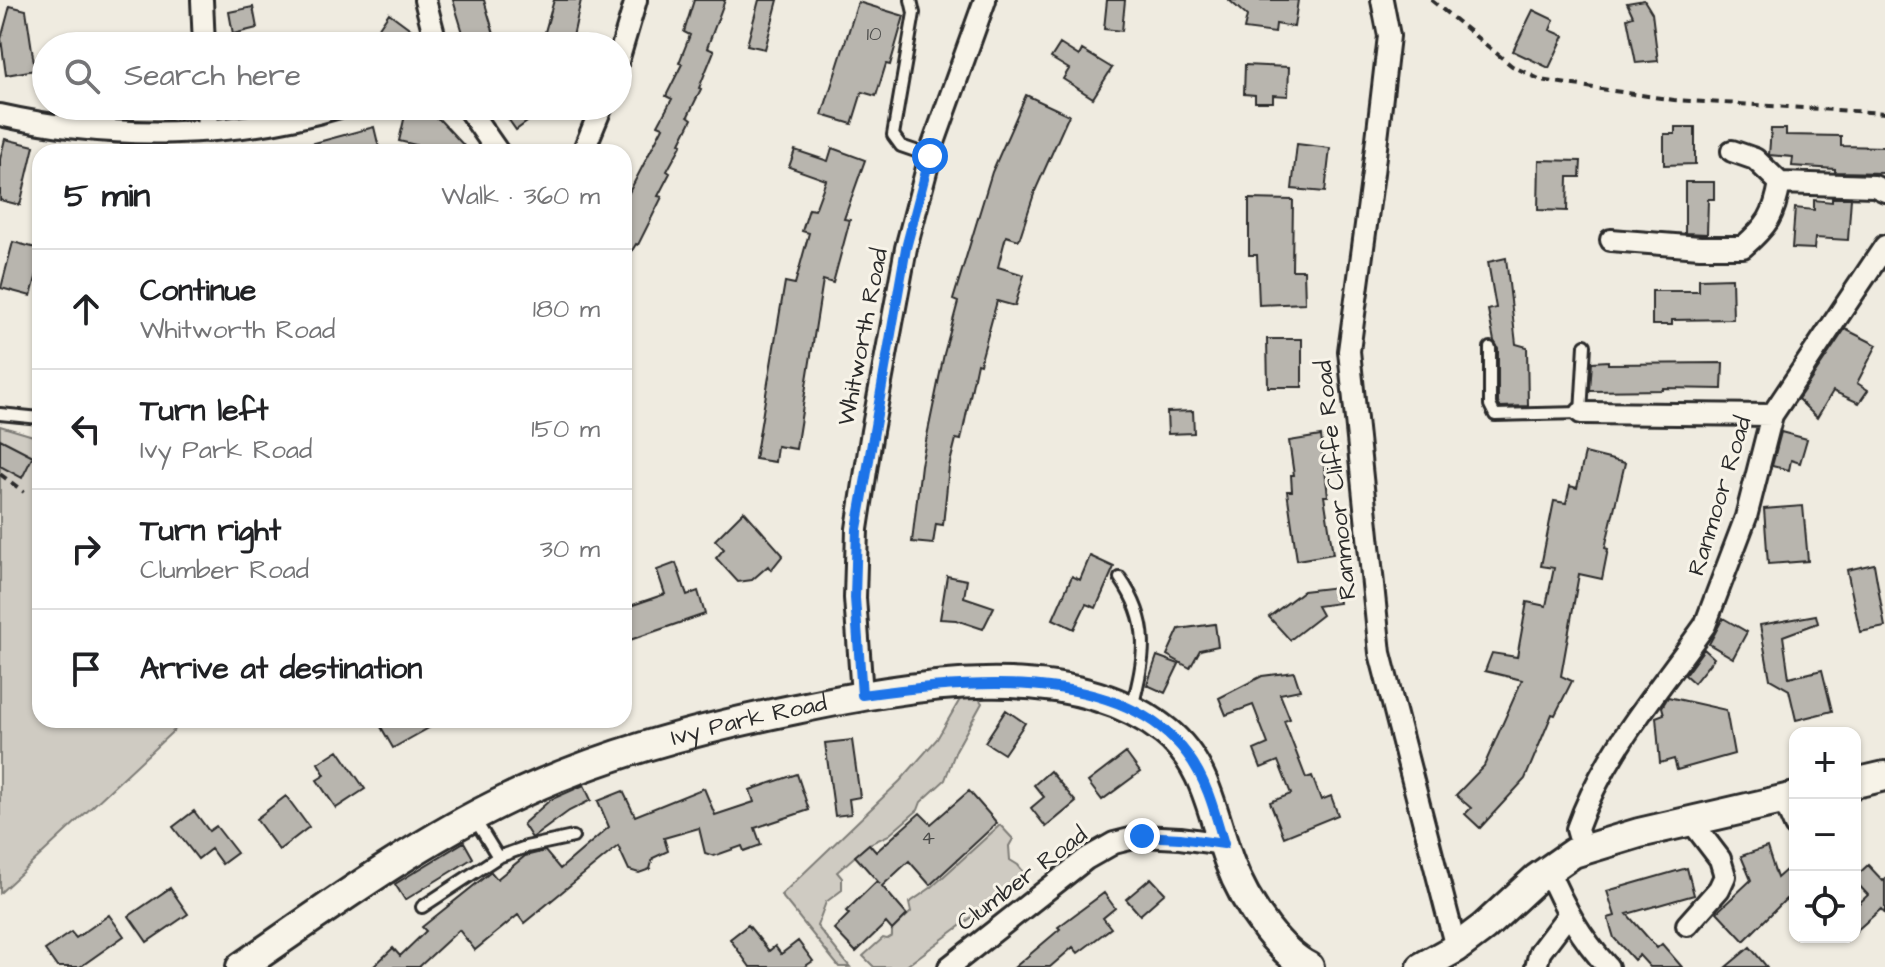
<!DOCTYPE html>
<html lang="en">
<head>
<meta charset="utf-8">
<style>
	body { margin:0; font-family:"Architects Daughter",sans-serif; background:#f6f6f6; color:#202124 }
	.controls { position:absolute; right:24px; bottom:24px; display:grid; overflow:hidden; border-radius:16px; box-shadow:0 2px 6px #0004 }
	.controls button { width:72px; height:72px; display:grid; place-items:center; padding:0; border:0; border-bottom:2px solid #e0e0e0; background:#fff; color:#202124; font:40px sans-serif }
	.stop { position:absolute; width:24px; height:24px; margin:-18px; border:6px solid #1a73e8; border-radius:50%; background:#fff }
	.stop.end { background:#1a73e8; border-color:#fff; box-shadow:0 2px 8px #0008 }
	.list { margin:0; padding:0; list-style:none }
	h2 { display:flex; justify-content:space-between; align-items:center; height:104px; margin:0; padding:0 32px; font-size:34px }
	h2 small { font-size:26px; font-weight:400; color:#757577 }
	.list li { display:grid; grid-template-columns:52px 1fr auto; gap:24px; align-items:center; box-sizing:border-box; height:120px; padding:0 32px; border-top:2px solid #e0e0e0 }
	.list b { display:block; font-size:30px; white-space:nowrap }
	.list p { margin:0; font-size:26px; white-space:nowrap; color:#757577 }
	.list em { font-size:26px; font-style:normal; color:#757577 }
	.icon { flex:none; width:44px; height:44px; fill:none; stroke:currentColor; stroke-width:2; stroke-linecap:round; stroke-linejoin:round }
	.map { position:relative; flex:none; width:1885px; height:967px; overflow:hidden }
	.search { position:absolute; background:#fff; box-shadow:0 2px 6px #0004; left:32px; top:32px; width:600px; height:88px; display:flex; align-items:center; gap:20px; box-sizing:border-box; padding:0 28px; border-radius:44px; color:#757577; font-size:30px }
	.panel { position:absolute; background:#fff; box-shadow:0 2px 6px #0004; left:32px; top:144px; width:600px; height:584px; border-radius:24px }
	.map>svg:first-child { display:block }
	.green { fill:#cfcbc2; stroke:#7d7b76; stroke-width:2 }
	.building { fill:#b8b5ae; stroke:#2b2b2b; stroke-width:2 }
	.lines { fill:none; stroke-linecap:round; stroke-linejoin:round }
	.lane-casing { stroke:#2b2b2b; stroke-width:16 }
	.street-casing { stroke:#2b2b2b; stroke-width:26 }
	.secondary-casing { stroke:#2b2b2b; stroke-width:34 }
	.path { stroke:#2b2b2b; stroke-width:4; stroke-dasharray:8 6; stroke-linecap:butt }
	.lane { stroke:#f7f3e8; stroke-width:10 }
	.street { stroke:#f7f3e8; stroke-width:20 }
	.secondary { stroke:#f7f3e8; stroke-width:28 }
	.route { stroke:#1a73e8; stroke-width:10 }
	.labels { text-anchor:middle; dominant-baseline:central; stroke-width:6; stroke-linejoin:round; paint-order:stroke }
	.number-label { font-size:20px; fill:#4e4e4c }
	.street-label { font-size:24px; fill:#2b2b2b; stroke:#f7f3e8 }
</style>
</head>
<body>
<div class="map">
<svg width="1885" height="967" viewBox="0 0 1885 967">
	<rect width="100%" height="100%" fill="#efebe0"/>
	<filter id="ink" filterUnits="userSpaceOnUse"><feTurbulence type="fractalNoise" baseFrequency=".0125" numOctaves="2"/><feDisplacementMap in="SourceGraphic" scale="16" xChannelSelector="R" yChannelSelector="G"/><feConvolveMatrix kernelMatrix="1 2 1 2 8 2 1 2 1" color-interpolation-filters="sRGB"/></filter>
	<g filter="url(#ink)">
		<path class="green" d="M0 426 40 438V720H185L0 893Z
			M975 694 982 703 956 750 945 780 921 802 918 810 889 835 869 844 837 872 842 878V890L826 902 817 926 850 967H839L781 895 900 781 937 739 962 696Z
			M1000 825 1013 839 1009 846 1010 860 1018 865 1027 876 905 967H874L863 956 883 938 887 939 892 936V930L911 912 909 903 932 887Z"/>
		<path class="building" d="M453 0H484L496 41 482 46H467Z
			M554 0H581L571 46H541Z
			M694 0H725L707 48 714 51 699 88 701 89 688 116 692 119 680 143 682 144 667 171 670 173 658 196 662 197 638 245 636 244 624 264V202L663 127 658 125 672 99 666 96 682 64 679 63 690 35 684 32Z
			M759 0H778L765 49 747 45Z
			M1107 0H1125L1122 31 1104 29Z
			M1229 0H1298L1294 27 1276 24 1275 33 1244 29 1247 16Z
			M1644 0 1652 13 1658 61 1636 63 1627 18 1633 16 1627 3Z
			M858 2 904 16 890 65 886 64 876 96 862 92 852 124 822 115Z
			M10 6 26 10 35 70 6 75 1 39Z
			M253 7 257 28 233 34 229 12Z
			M1533 10 1554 20 1550 30 1564 36 1549 68 1513 51Z
			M389 13 412 30 401 46H396L376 32Z
			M1060 44 1079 56 1082 50 1112 68 1093 98 1063 79 1069 69 1051 58Z
			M1245 65 1289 67 1288 96 1273 95V102H1255V95L1244 94Z
			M1026 95 1069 115 1035 191 1019 240 1006 236 998 267 1024 275 1015 306 997 301 980 364 977 363 961 440 956 439 949 467 943 525 936 524 933 544 912 542 921 465 944 354 958 302 953 300 992 172Z
			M499 106H549L516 130Z
			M406 111 439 119 470 152H445L399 141Z
			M374 127 380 152H308L307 145Z
			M1675 127H1695V164L1664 165V134H1675Z
			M1771 129H1786V135L1841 136V146L1885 147V173L1835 172V169L1792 166 1793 157 1769 155Z
			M5 139 34 146 20 205 0 200V159Z
			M1297 144 1330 148 1325 192 1292 189Z
			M832 148 865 160 844 219 850 220 833 283 823 280 796 449 777 446 775 462 755 459 785 282 795 284 809 233 802 231 809 209 815 210 826 180 789 167 795 150 828 161Z
			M1539 160 1581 161 1580 177H1568L1567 211 1538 210Z
			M1685 182H1714V199H1708L1707 234 1685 233Z
			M1832 198H1851L1848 240 1815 238 1814 249 1792 248 1795 208 1814 210V200L1832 202Z
			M1249 199 1293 200 1292 270H1304L1305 303 1259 305 1257 255H1249Z
			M13 242 40 249V263L31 296 1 288Z
			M1506 258 1516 344 1527 347 1528 406 1500 407 1498 403V348L1494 341 1488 310 1496 308 1488 262Z
			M1732 278 1733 319 1672 320V325H1652V291H1699V279Z
			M1845 329 1877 345 1857 383 1868 390 1859 403 1833 391 1817 418 1798 399Z
			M1267 339H1302V387H1268Z
			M1608 361V364L1723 363 1722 389 1663 388V390L1590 391 1592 362Z
			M1193 411 1194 433 1168 434 1167 412Z
			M1781 432 1807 439 1800 463 1791 460 1789 470 1772 466Z
			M1321 436 1328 496H1324L1333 554 1297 560 1287 491H1292L1291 475H1294L1289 441Z
			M0 439 33 456 22 478 0 466Z
			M1585 453 1625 463 1605 548 1608 549 1602 579 1579 574 1561 676 1572 681 1555 715 1552 714 1525 779 1480 828 1465 814 1471 808 1456 795 1484 766 1522 680 1485 671 1492 653 1517 657 1527 602 1546 606 1554 568 1541 566 1554 501 1566 503 1570 486 1577 488Z
			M1803 506 1808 561 1768 564 1764 509Z
			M744 511 783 555 771 570 768 566 752 580 738 582 716 558 724 549 715 540Z
			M1090 556 1114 567 1096 608 1086 604 1074 629 1053 619 1072 576 1080 580Z
			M676 563 687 595 698 591 705 614 624 642V608L665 594 657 570Z
			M1874 564 1885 627 1860 632 1847 570Z
			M947 576 967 580 964 597 994 607 983 629 956 620 940 619Z
			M1337 587 1339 603 1317 606 1322 615 1290 640 1269 617 1303 591Z
			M1816 615 1818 623 1783 636 1789 678 1822 670 1832 711 1796 720 1789 690 1770 679 1760 625Z
			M1723 618 1747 632 1733 658 1709 644Z
			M1215 624 1218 646 1200 650 1190 668 1167 655 1179 629Z
			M1704 649 1714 658 1694 683 1685 675Z
			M1157 656 1179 664 1165 693 1147 685Z
			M1294 672 1300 690 1280 694 1290 719 1284 721 1306 778 1312 776 1321 800 1331 796 1338 815 1284 837 1270 802 1291 794 1278 761 1261 768 1254 750 1268 744 1253 705 1226 715 1219 698 1262 676Z
			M1668 697 1726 710 1734 754 1677 770 1674 759 1660 763 1656 717 1664 714 1662 707Z
			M1006 710 1025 723 1004 754 985 742Z
			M377 720H443L393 748Z
			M852 740 860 797 849 799 851 814 835 816 825 743Z
			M338 750 365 789 336 808 317 780 325 775 318 763Z
			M1126 753 1140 772 1102 800 1088 782Z
			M1050 771 1076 802 1046 827 1031 808 1044 797 1034 785Z
			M797 774 809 810 755 828 761 845 744 851 742 846 714 856 705 853 699 828 664 838 668 851 653 858 650 869 639 873 629 870 618 846 524 923 518 915 475 950 459 930 419 967H373L393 948 400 956 426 931 422 927 491 872 497 879 525 856 545 851 560 869 609 827 598 801 623 791 635 816 704 788 715 815 754 802 750 790Z
			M584 785 591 800 569 811 532 838 523 824 550 800Z
			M969 791 997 823 930 885 909 861 882 886 907 915 892 930 886 923 856 952 834 929 849 914 846 911 877 881 880 884 855 856 869 844 876 852 920 813 931 824Z
			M286 796 309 827 279 850 256 819Z
			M194 811 209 831 216 826 237 853 222 864 211 849 198 859 173 827Z
			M464 842 473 858 405 900 395 884Z
			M1767 847 1777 878 1795 862V909L1786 899 1744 941 1717 912 1751 880 1741 856Z
			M1868 865 1883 881 1885 879V914L1881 909 1855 932V907L1868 895 1855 881V877Z
			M1687 868 1694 895 1627 914 1657 948 1662 944 1682 967H1650L1639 955 1634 960 1614 938 1608 918 1615 916 1607 891Z
			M1151 878 1165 893 1140 915 1126 899Z
			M170 888 188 914 147 942 129 916Z
			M1104 893 1115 908 1103 918 1111 928 1078 953 1073 947 1050 967H1015L1060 929 1058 927Z
			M109 915 124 936 80 967H57L45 950 71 932 76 938Z
			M748 925 769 951 775 946 781 954 798 941 813 961 804 967H750L730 939Z
			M1750 947 1767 967H1726Z"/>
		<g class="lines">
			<defs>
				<path id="lane" d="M911 0 914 13 893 135 901 146 930 156
					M1490 348V405L1495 415 1581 413 1585 345
					M0 414 40 418
					M1120 578C1152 624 1145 656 1132 708
					M474 818 498 857
					M422 907 498 857 526 847 573 837"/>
				<path id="street" d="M202 0 204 46
					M425 0 437 46
					M1382 0 1389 36 1373 173 1349 351 1380 653 1456 948
					M618 61 636 0
					M207 106 208 131
					M466 106 498 152
					M0 115C111 140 234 139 343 106
					M1732 151 1755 159 1780 183 1874 186 1885 191
					M583 152 602 106
					M1611 240 1700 247H1743C1768 225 1774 216 1780 183
					M1581 413 1772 415
					M862 695 855 598 857 529 872 431 906 248 933 145 985 0
					M1783 799 1795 826
					M1583 850 1577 829C1604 752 1659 690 1705 625L1746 517 1772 415 1885 246
					M1548 870C1564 907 1580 937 1608 967
					M1687 925 1719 889 1725 876 1720 859 1691 821
					M949 967 1086 859 1114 843 1142 836 1180 838 1224 844
					M1536 967 1540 952 1568 915"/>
				<g id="secondary">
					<path d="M1855 783 1885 776"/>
					<path id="s1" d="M241 967C327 908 414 844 508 799 599 755 698 729 796 709 906 686 1069 655 1165 731 1207 764 1212 815 1229 861 1238 886 1251 908 1267 929 1278 943 1293 959 1309 967"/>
					<path d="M1422 967 1456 948 1484 927 1536 879 1573 853 1639 833 1795 797"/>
				</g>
			</defs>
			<use href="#lane" class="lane-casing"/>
			<use href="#street" class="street-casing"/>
			<use href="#secondary" class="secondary-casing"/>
			<path class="path" d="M1431 0 1512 66 1541 80 1674 100 1885 113
				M0 474 24 492"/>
			<use href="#lane" class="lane"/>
			<use href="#street" class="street"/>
			<use href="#secondary" class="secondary"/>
		</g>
	</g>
	<g class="lines" filter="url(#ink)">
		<path class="route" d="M930 156 906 248 857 529 855 598 862 695C959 681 1120 664 1187 754 1207 780 1215 813 1224 844L1180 838 1142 836"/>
	</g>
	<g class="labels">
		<g class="number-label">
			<text x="874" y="34">10</text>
			<text x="928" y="838">4</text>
		</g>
		<g class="street-label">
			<text transform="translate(863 337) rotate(-79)">Whitworth Road</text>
			<text transform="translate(1336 480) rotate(-96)">Ranmoor Cliffe Road</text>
			<text transform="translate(1720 496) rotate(-73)">Ranmoor Road</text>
			<text stroke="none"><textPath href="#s1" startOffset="570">Ivy Park Road</textPath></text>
			<text transform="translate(1022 879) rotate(-37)">Clumber Road</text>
		</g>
	</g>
</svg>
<div class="controls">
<button>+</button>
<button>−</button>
<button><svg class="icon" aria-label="locate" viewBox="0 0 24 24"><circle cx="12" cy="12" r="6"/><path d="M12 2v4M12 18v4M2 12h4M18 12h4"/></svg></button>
</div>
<div class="stop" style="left:930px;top:156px"></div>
<div class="stop end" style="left:1142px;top:836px"></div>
<div class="search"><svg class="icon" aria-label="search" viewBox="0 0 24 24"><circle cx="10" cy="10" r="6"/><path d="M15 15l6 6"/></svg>Search here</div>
<section class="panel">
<h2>5 min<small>Walk · 360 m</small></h2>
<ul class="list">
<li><svg class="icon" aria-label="ahead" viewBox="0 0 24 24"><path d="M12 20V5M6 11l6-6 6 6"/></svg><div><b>Continue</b><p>Whitworth Road</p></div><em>180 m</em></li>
<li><svg class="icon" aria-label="left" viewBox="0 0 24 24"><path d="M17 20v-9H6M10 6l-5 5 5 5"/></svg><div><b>Turn left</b><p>Ivy Park Road</p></div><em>150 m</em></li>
<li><svg class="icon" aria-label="right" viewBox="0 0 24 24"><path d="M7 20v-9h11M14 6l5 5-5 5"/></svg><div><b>Turn right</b><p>Clumber Road</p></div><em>30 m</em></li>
<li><svg class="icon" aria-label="arrive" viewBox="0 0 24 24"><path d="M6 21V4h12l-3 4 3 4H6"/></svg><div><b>Arrive at destination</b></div></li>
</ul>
</section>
</div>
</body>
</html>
